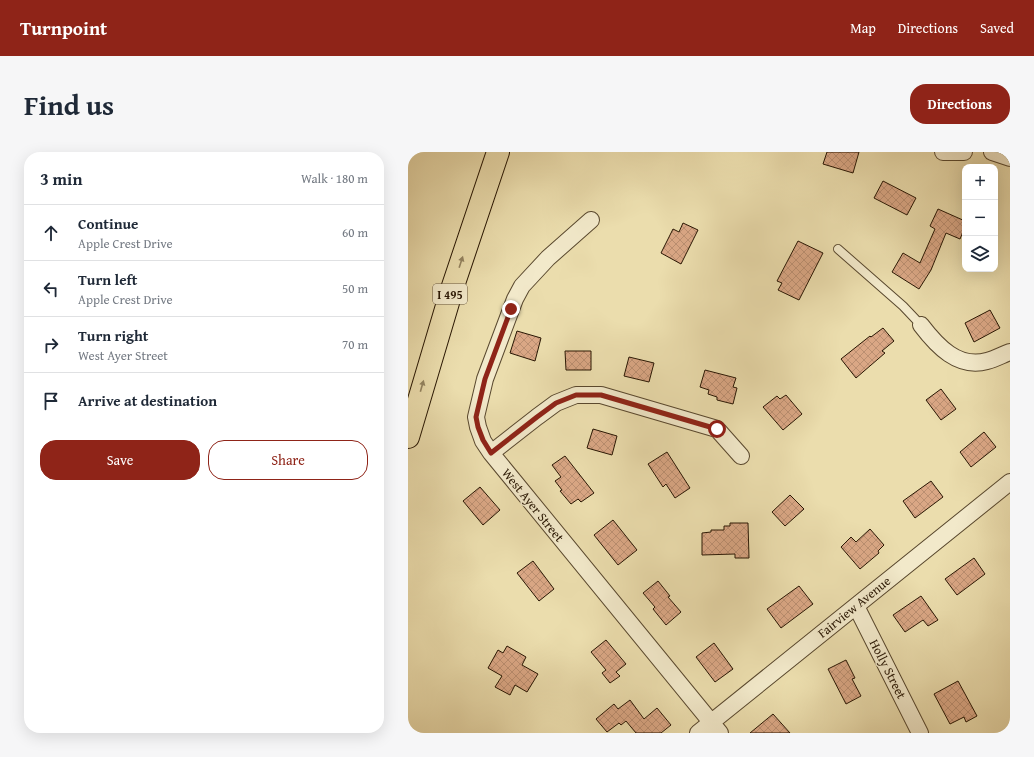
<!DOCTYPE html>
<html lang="en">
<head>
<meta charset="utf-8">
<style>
	body { margin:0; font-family:"Gentium Book Plus",serif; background:#f6f6f7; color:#1f2937 }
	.controls { position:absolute; right:12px; top:12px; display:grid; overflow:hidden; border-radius:8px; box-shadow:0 4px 16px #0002 }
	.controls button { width:36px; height:36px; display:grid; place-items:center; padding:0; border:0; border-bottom:1px solid #e0e1e3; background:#fff; color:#1f2937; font:20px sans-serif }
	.stop { position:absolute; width:12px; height:12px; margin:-9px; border:3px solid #8f2418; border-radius:50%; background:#fff }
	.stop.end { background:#8f2418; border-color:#fff; box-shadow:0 1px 4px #0008 }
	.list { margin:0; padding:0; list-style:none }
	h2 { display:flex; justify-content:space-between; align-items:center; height:52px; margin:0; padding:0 16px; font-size:17px }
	h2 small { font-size:13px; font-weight:400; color:#747a83 }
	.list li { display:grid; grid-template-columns:26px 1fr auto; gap:12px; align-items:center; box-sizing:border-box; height:56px; padding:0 16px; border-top:1px solid #e0e1e3 }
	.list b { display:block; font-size:15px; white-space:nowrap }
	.list p { margin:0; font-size:13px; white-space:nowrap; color:#747a83 }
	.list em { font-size:13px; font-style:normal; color:#747a83 }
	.actions { display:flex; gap:8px; padding:12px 16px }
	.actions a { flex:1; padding:9px 0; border:1px solid #8f2418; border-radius:16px; text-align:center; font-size:14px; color:#8f2418 }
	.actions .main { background:#8f2418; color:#fff }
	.icon { flex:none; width:22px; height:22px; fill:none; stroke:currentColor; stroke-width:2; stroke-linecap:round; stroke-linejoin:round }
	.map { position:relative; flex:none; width:602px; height:581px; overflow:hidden; border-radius:16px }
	header { display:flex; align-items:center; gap:24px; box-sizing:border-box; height:56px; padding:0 20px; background:#8f2418; color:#fff }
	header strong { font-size:19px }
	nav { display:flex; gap:22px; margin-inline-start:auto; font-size:14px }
	.intro { display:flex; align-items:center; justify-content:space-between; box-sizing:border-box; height:96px; padding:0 24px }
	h1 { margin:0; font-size:28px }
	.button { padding:10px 18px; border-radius:16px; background:#8f2418; color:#fff; font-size:14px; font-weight:700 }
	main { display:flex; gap:24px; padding:0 24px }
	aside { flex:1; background:#fff; border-radius:16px; box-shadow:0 4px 16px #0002 }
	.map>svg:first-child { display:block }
	.building { fill:url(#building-cross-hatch); stroke:#281603 }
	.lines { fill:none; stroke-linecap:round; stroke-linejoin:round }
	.lane-casing { stroke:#59482e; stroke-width:10 }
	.street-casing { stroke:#59482e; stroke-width:18 }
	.highway-casing { stroke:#281603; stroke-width:24 }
	.lane { stroke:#f2e9ca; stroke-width:8 }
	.street { stroke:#f2e9ca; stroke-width:16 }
	.highway { stroke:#ebddad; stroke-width:22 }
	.oneway { fill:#938360 }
	.route { stroke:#8f2418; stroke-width:5 }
	.labels { text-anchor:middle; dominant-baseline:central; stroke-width:3; stroke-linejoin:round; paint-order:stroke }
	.shield { fill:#f2e9ca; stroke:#65553f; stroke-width:1 }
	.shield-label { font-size:12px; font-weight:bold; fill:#281603 }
	.street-label { font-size:13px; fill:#281603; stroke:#f2e9ca }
</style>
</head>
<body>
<header>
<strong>Turnpoint</strong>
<nav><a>Map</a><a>Directions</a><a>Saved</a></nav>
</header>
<div class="intro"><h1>Find us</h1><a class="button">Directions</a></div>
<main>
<aside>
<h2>3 min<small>Walk · 180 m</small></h2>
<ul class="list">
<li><svg class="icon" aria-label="ahead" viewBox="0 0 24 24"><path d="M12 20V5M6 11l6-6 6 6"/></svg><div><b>Continue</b><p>Apple Crest Drive</p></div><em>60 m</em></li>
<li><svg class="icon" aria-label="left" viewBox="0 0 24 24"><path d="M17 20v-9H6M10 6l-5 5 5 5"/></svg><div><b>Turn left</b><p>Apple Crest Drive</p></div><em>50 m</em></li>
<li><svg class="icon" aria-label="right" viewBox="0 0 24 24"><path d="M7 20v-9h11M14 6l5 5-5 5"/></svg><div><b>Turn right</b><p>West Ayer Street</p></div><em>70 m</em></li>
<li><svg class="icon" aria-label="arrive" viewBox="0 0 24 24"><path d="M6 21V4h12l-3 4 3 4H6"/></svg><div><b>Arrive at destination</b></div></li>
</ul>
<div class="actions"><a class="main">Save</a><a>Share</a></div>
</aside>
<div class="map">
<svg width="602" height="581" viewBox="0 0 602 581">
	<defs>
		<pattern id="building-cross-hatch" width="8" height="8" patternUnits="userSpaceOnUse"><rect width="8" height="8" fill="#daa785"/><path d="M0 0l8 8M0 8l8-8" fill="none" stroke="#bb8f71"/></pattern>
	</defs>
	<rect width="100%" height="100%" fill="#ebddad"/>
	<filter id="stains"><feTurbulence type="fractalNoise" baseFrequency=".005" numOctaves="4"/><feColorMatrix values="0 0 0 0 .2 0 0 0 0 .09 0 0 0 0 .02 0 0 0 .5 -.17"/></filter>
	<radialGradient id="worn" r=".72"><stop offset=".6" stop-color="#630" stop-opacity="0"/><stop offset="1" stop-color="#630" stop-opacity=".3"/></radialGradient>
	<path class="building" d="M419 0H451L445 21 415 12Z
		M475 29 508 46 499 63 466 46Z
		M530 57 557 69V75L552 87 538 81 523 118 511 137 484 120 495 101 512 111 527 77 522 74Z
		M275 71 290 78 273 112 253 101 265 77 271 80Z
		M390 89 415 101 391 148 370 138 374 131 369 129Z
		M582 158 592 176 566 190 557 171Z
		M475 176 486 189 474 199 477 201 448 226 433 207 462 184 463 185Z
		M109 179 133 186 127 209 102 201Z
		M157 199H183V218H158Z
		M221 205 246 211 241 230 216 224Z
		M297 218 328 226 325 235 329 236 325 252 309 248V245L300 242 301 238 292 235Z
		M533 237 548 257 533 268 518 248Z
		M378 243 394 262 375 278 355 255 369 244 372 247Z
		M185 277 209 284 204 303 179 296Z
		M576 280 588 295 563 315 552 300Z
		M259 300 282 336 267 346 258 332 255 335 240 312Z
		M157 304 186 341 173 350 170 347 163 352 152 339 154 338 147 329 153 325 144 313Z
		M523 329 535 345 507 366 495 349Z
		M72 335 92 358 75 373 55 349Z
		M382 343 396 357 377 374 364 360Z
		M205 368 229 398 210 413 186 383Z
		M322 371H340L341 406H327V402L294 403V381L303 380V378H316V374H322Z
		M462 377 476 393 470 399 471 401 452 417 433 395 443 385 448 390Z
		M566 406 577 422 549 443 537 427Z
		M125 409 146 437 131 449 109 421Z
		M250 429 262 444 260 445 273 460 258 473 245 457 247 455 235 441Z
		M391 434 405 452 373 476 359 457Z
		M513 444 530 468 520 474 515 468 497 480 485 463Z
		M198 488 218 512 208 520 212 524 202 531 194 521 198 518 183 500Z
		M306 491 325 517 307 530 288 505Z
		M99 494 118 505 114 513 130 522 119 540 107 533 102 543 87 535 94 524 80 516 90 498 95 501Z
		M438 508 447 526 444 527 453 544 438 552 420 517Z
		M550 529 569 564 558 570 556 565 542 572 526 542Z
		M222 548 236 567 249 556 263 573 253 581H228L218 569 213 573 211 571 199 580 188 567 206 552 210 557Z
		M365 562 382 581H342Z"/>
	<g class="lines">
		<defs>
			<path id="lane" d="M430 97 495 154 513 173"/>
			<path id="street" d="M535 0H556
				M584 0 602 6
				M183 68 140 106 114 134 107 147 77 227 68 265 70 275 75 289 83 301 312 581
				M513 173C529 194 550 217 579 209 587 207 594 203 602 200
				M83 301 129 265 148 251 168 243H193L309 277 333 304
				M448 454 512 581
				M290 581 602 330"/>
			<path id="highway" d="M0 285 44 137 90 0"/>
		</defs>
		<use href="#lane" class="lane-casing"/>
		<use href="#street" class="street-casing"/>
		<use href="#highway" class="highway-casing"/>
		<use href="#lane" class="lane"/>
		<use href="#street" class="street"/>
		<use href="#highway" class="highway"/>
	</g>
	<defs><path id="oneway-solid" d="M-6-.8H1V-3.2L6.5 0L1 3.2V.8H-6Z"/></defs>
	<g class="oneway">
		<use href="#oneway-solid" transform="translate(53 110) rotate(-72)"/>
		<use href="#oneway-solid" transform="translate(14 234) rotate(-74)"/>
	</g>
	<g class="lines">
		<path class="route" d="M103 157 77 227 68 265 70 275 75 288 83 301 129 265 148 251 168 243H193L309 277"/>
	</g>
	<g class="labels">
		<rect class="shield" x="25" y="132" width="34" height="20" rx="3"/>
		<g class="shield-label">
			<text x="42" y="142">I 495</text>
		</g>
		<g class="street-label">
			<text transform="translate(125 353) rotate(51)">West Ayer Street</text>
			<text transform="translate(446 455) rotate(-39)">Fairview Avenue</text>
			<text transform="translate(480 517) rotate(63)">Holly Street</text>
		</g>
	</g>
	<rect width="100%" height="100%" filter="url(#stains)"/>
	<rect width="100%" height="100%" fill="url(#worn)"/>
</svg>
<div class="controls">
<button>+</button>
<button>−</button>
<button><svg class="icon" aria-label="layers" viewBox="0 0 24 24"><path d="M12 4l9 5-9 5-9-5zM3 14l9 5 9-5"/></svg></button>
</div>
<div class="stop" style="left:309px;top:277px"></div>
<div class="stop end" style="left:103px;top:157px"></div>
</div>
</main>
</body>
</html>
